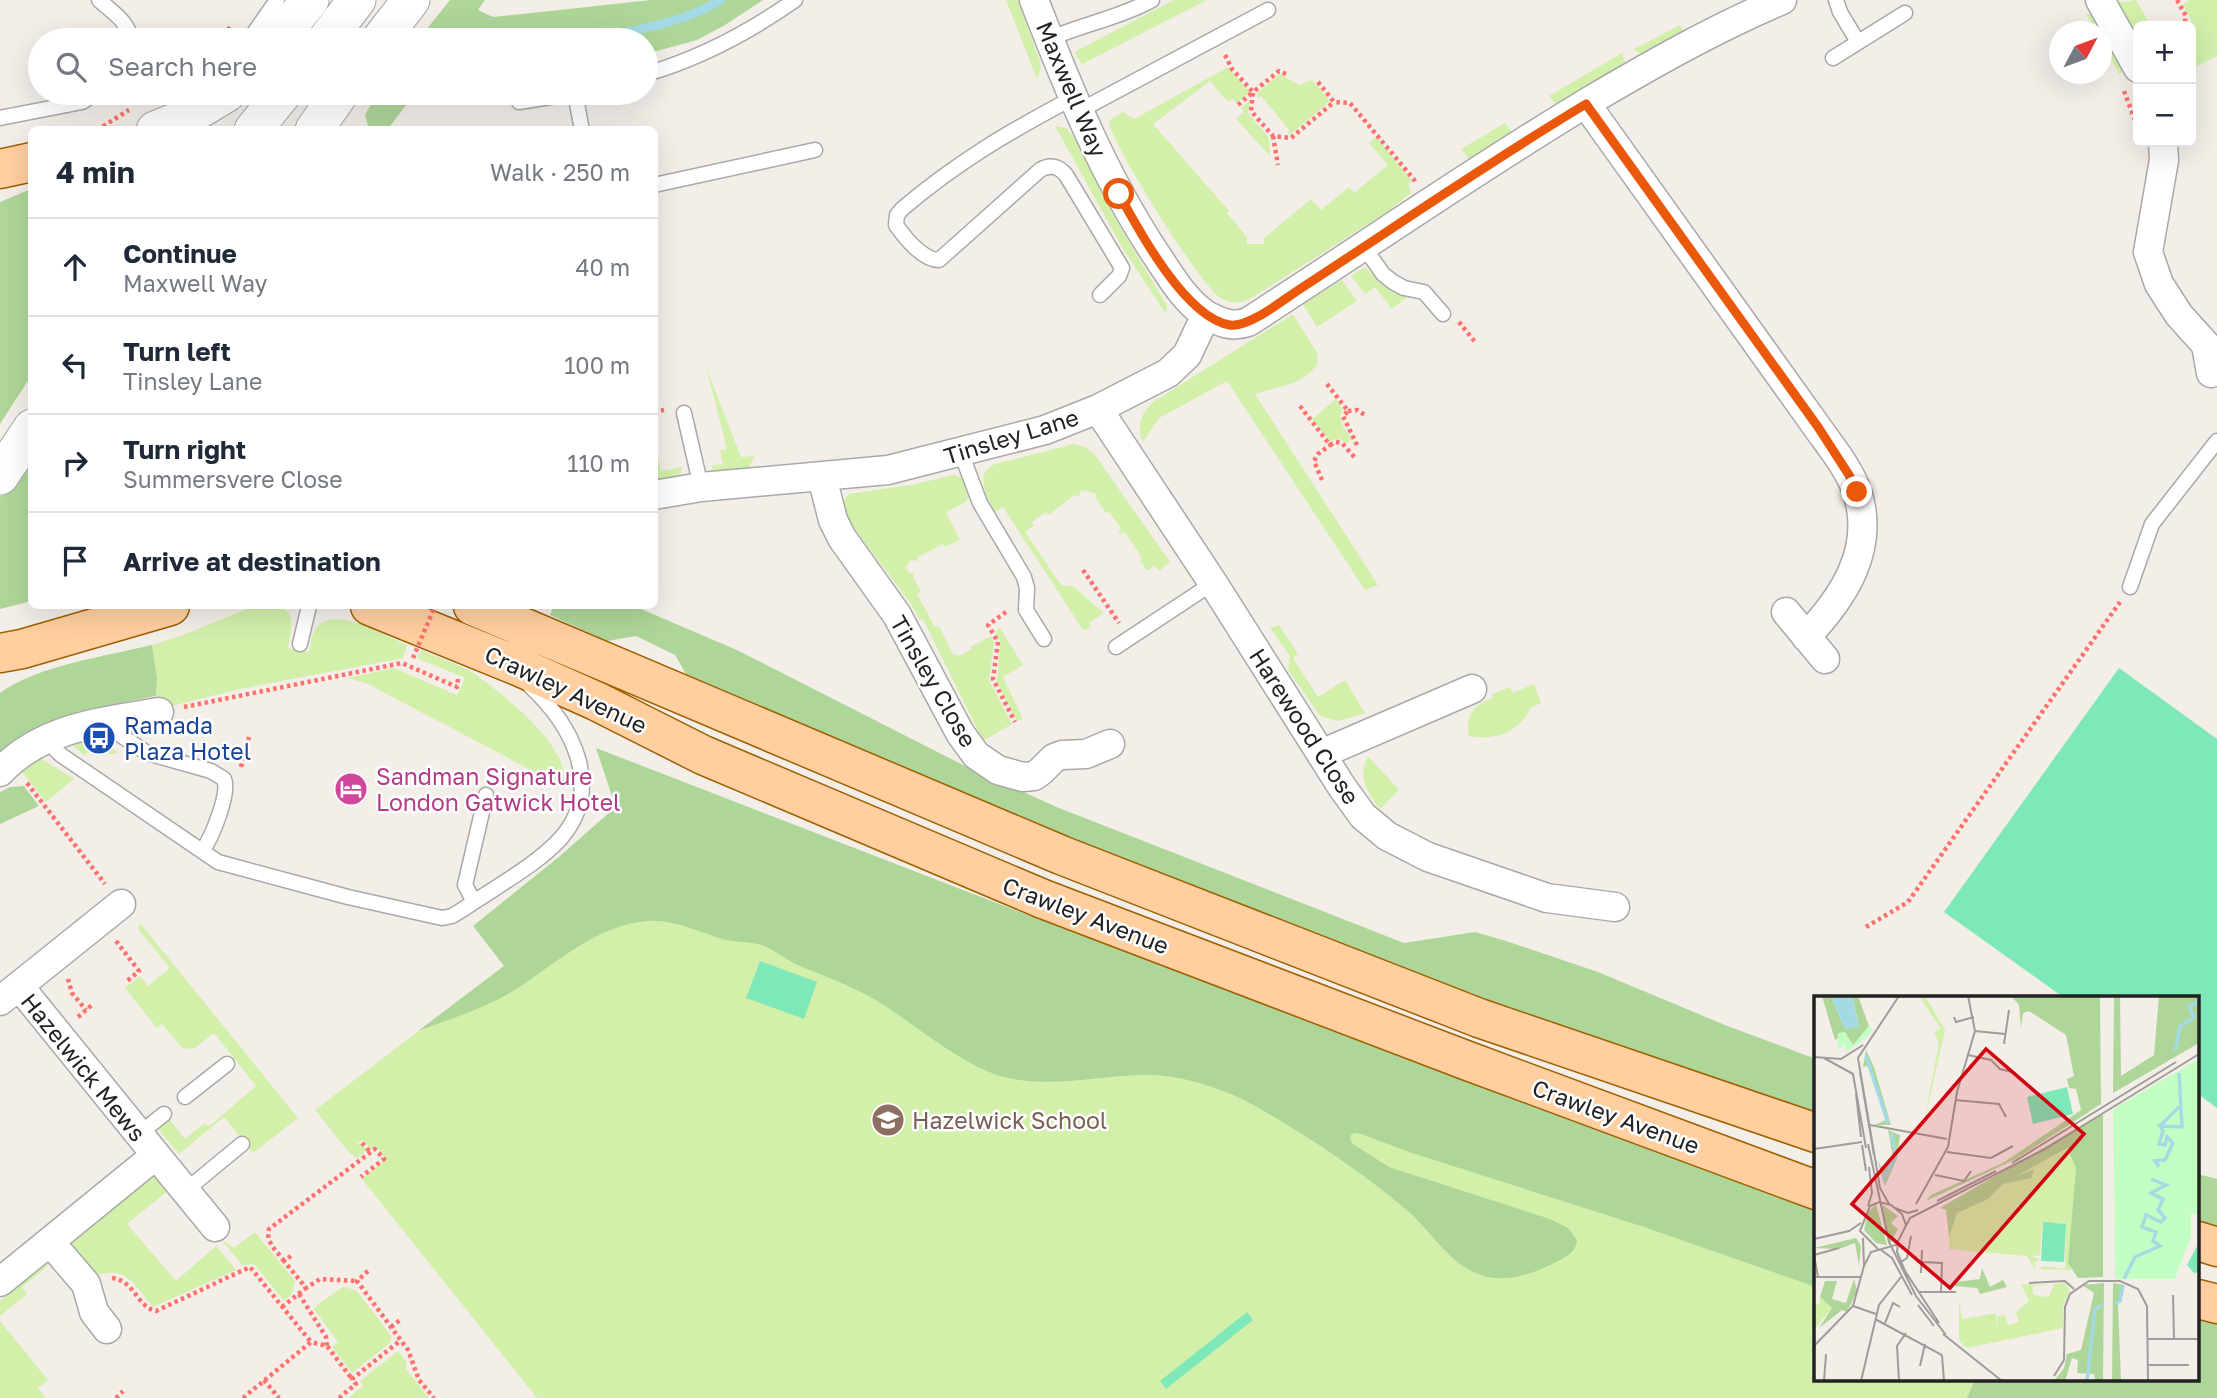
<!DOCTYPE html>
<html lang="en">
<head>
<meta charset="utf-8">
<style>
	body { margin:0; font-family:"Golos Text",sans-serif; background:#f2f2f3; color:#1f2937 }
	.controls { position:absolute; right:21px; top:21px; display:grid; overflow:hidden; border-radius:10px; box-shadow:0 7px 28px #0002 }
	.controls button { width:63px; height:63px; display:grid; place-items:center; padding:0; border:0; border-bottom:2px solid #e0e1e3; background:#fff; color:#1f2937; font:35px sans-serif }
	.compass { position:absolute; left:2049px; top:21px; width:63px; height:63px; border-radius:50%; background:#fff; box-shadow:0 7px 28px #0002; rotate:49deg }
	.stop { position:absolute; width:21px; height:21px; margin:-16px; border:5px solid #ea580c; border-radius:50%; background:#fff }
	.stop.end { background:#ea580c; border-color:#fff; box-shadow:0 2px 7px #0008 }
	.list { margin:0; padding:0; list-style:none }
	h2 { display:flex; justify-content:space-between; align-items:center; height:91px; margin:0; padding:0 28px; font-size:30px }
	h2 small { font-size:23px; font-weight:400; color:#747a83 }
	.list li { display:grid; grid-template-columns:46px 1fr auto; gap:21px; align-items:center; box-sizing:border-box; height:98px; padding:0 28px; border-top:2px solid #e0e1e3 }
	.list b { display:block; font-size:26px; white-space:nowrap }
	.list p { margin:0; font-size:23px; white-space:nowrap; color:#747a83 }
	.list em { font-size:23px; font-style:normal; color:#747a83 }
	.icon { flex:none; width:38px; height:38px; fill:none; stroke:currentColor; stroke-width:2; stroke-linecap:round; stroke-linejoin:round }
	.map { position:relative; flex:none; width:2217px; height:1398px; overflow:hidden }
	.search { position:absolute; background:#fff; box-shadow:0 7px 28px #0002; left:28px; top:28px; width:630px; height:77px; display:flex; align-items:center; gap:18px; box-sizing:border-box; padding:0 24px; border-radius:38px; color:#747a83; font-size:26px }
	.panel { position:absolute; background:#fff; box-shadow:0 7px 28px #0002; left:28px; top:126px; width:630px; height:483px; border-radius:10px }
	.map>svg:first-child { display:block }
	.grass { fill:#d2f0aa }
	.forest { fill:#afd699 }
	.pitch { fill:#7fe8b8 }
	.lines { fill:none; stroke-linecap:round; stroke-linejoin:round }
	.stream { stroke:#a4dae4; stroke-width:9 }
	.service-casing { stroke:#a9a9a9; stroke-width:17 }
	.minor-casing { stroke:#a9a9a9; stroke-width:31 }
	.tertiary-casing { stroke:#a9a9a9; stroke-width:39 }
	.primary-casing { stroke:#9f5f00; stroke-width:41 }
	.path { stroke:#ff716c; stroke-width:4.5; stroke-dasharray:3.5 3.5; stroke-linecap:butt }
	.service { stroke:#fff; stroke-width:14 }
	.minor { stroke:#fff; stroke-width:28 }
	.tertiary { stroke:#fff; stroke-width:37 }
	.primary { stroke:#ffcfa0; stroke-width:38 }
	.path-bridge { stroke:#ff716c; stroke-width:4.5; stroke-dasharray:3.5 3.5; stroke-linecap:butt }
	.route { stroke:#ea580c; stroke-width:9 }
	.labels { text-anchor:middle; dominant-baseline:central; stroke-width:5; stroke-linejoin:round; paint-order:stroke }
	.street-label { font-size:23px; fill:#222; stroke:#fff }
	.transit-label { font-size:23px; fill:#164399; stroke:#fff; text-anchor:start }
	.hotel-label { font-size:23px; fill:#b23c85; stroke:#fff; text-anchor:start }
	.education-label { font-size:23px; fill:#785e54; stroke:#fff; text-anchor:start }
	.inset-river { fill:none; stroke:#a4dae4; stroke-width:3.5 }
	.inset-road { fill:none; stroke:#9f9c99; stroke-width:2 }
	.view { fill:#d3000f; fill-opacity:0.15; stroke:#d3000f; stroke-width:3.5 }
	.inset-edge { fill:none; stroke:#222; stroke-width:3.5 }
</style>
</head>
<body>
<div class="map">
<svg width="2217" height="1398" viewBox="0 0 2217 1398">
	<rect width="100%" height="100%" fill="#f3eee8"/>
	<path class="grass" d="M1006 0H1018L1040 62 1041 67 1037 79Z
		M1174 0H1207L1082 64 1074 52Z
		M2114 0 2123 2 2136 0 2151 26H2138V42Z
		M2190 0H2217V56L2191 69V26H2188L2191 20 2183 4Z
		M2093 11 2125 70 2119 74 2102 42V32L2096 31 2087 15Z
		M1680 25 1683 30 1682 35 1643 56 1634 49Z
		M1622 53 1625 62 1623 68 1557 107 1549 96Z
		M1228 67 1250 92 1236 103 1233 99 1228 102 1210 81 1153 124 1229 211 1227 213 1247 237V244H1264V238L1311 199 1321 210 1349 187 1354 193 1388 165 1369 143 1376 137 1412 181 1408 183 1411 193 1387 212 1261 292C1248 300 1237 307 1222 299 1202 289 1115 148 1109 124L1112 118 1123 112 1134 119Z
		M1280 74 1299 85 1312 80 1330 101 1291 134H1287L1290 131 1261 96 1257 98V93Z
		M1250 100 1248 113 1269 138 1270 156 1236 119 1244 112 1241 108Z
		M1505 123 1513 134 1470 160 1461 149Z
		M1055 126 1066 128 1075 138 1112 213 1167 306 1166 314 1122 247Z
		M1365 267 1381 284 1407 297 1392 309 1375 287 1365 294 1351 276Z
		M1342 280 1357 301 1317 327 1303 304Z
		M1293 314 1316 351 1318 363C1302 386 1279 386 1255 394L1378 585 1365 590 1227 381 1159 418 1143 442C1136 425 1141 414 1153 402Z
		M706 367 741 457 755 456 748 469 720 472 714 471 711 466 723 464 720 451 727 449Z
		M1336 399 1343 410 1340 416 1344 428 1352 439 1346 443 1341 439 1330 441 1312 419Z
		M654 442 661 471 683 467 678 476 655 480Z
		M1074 444 1085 447 1095 455 1170 562 1159 571 1155 566 1147 571 1140 560 1142 558 1125 532 1121 534 1118 531 1121 528 1109 512 1106 513 1096 498 1097 494 1081 490 1079 497 1074 495 1049 515 1046 512 1032 522 1034 525 1025 532 1061 585 1074 587 1104 613 1089 623 1091 627 1083 630 1003 507 994 512C987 495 973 474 995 464Z
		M953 475 963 478 970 497 964 503 946 512 960 540 945 547 943 544 918 557 917 561 911 560 906 567 909 573H914L913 577 921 592 917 594 935 627 939 626 953 655 957 654 959 656 972 649 970 647 991 636 994 642 989 680 1012 724 983 741 923 619 920 620 911 604 857 532 844 511 843 502 849 494 916 484Z
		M254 606C294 606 295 611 288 648L309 652C311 645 311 636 315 630 331 602 386 636 407 645L403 658 240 689 171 706 156 696 157 678 152 645 186 634Z
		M1279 625 1298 654 1293 658 1318 697 1345 680 1365 713 1338 721 1320 716 1288 670 1290 656 1270 628Z
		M1000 628 1023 665 1003 677 1023 719 1017 721 997 682 1000 642 995 631Z
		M421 650C438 658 460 664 476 675 502 693 544 728 558 756 564 766 564 777 565 788L366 683 347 678 394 668 457 695 465 678 417 658Z
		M1534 684 1541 703 1530 708C1520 733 1494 741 1469 736 1465 714 1474 705 1493 698L1492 694 1510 687 1512 693Z
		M91 740 103 742 119 753 110 754 97 748 84 755 73 746Z
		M1368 756 1399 790 1380 809C1367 793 1357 776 1368 756Z
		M40 758 74 779 46 802 22 772Z
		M644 834 1816 1262V1379H1975L1967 1398H537L362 1179 386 1159 376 1146 371 1149 363 1140 357 1144 363 1145 367 1150 356 1159 353 1154 351 1155 315 1110 504 966Z
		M140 923 298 1118 253 1153 224 1117 179 1154 158 1129 169 1119 185 1139 205 1123 208 1126 214 1122 256 1086 214 1033 195 1048 183 1049 162 1024 157 1028 125 988 140 976 148 986 170 968 138 929Z
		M155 1172 169 1190 127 1224 176 1281 216 1246 236 1270 153 1307C143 1296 131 1274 115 1273 106 1272 101 1276 92 1274L70 1244Z
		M255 1232 295 1281 292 1294 284 1301 256 1266 251 1264 243 1266 220 1238 234 1248Z
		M46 1263 48 1266 22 1287 27 1294 0 1316V1301Z
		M343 1287 356 1290 392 1337 389 1344 352 1373 332 1347 338 1342 314 1309 317 1305Z
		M0 1321 48 1380 38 1388 46 1398H0Z
		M398 1351 406 1361V1369L429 1398H348L363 1386 360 1381Z"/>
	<path class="forest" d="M450 0H485L478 10 493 17 651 0H763L725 25 697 40 646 54V40H418Z
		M377 93H468L406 105 388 129H369L365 115Z
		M31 189V376L0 424V202Z
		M31 446V601L0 609V497Z
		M554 606H634L737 650 967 767 1059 808 1404 943 1475 932 1506 941 1598 972 1725 1025 1816 1059V1113L1704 1074 1531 1020 1077 842 686 674 675 655 636 636 607 641 550 615Z
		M152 645 157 678 156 696C102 707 44 715 0 751V693C36 666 107 656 152 645Z
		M596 748 1028 915 1464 1076 1816 1202V1287L1644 1227 1409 1152 1361 1134 1355 1133 1351 1135 1350 1139 1353 1144 1389 1167 1550 1219 1568 1228 1577 1240C1576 1254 1562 1259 1550 1265 1530 1275 1503 1283 1481 1275 1449 1264 1432 1232 1408 1211 1362 1172 1309 1137 1257 1107 1223 1088 1177 1073 1138 1075 1090 1077 1035 1091 989 1072 946 1054 908 1018 867 995 844 983 819 974 795 964 784 958 773 949 761 945 749 941 735 943 722 939 698 932 673 919 647 921 597 925 555 964 515 990 485 1008 451 1019 418 1031L504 966 473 926 560 856 611 811 612 796Z
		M24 786 39 806 0 824V792L10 787Z
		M2198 1174 2217 1179V1230L2198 1225Z
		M2198 1317 2217 1322V1398H1967L1975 1379H2198Z"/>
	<path class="pitch" d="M2119 668 2217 739V1108L2198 1094V997H2063L1944 912Z
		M760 961 817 982 804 1019 746 998Z
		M1247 1312 1253 1320 1166 1389 1160 1381Z"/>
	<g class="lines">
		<path class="stream" d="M589 40C634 30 682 24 721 0"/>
		<defs>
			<path id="service" d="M99 0C111 11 129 22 131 40
				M1836 0 1840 12 1858 42
				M1049 39C1083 24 1119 18 1152 0
				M249 40 277 0
				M1833 58 1905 13
				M646 74C701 58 748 33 795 0
				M1073 98C1010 131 956 163 902 209L897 215 896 225C905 238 923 260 939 260L1040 170C1050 164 1059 166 1066 175L1122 268 1119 276 1100 295
				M519 102 575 93 582 130
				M1079 111 1268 10
				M0 118 82 102 96 93
				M654 185 815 150
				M1364 247 1383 274 1393 282 1404 288 1424 292 1443 314
				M684 413 701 487
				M961 453 980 503 1024 577 1027 588 1026 610 1044 639
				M2130 587 2152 524 2217 441
				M300 644 309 606
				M1116 647 1213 583
				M104 724 147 753 211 771 224 779C230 793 212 838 202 851
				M45 739 61 755 218 862 348 897 442 918 452 916 465 908C494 888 538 864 561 838 605 787 572 725 530 686
				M474 902 465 885 486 795
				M185 1097 227 1064
				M139 1134 164 1114
				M185 1191 242 1144"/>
			<path id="minor" d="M1034 0C1068 88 1103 174 1155 253 1170 275 1183 299 1206 315
				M2100 0 2138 68
				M1586 104 1817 427C1831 447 1849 468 1857 492 1876 549 1843 598 1806 637
				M2163 142 2164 160 2148 252 2159 284 2179 315 2206 345 2211 373
				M1098 409 1213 583 1342 787 1363 816 1387 836 1428 857 1547 898 1615 907
				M822 477 833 520 842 538 897 615 960 733 976 755 998 770 1023 777 1034 776 1041 771 1054 758 1062 755 1086 754 1110 744
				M654 495 701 487 888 470 1045 430 1098 409 1168 373 1187 355 1206 315C1220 322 1232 328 1248 322 1363 248 1476 169 1593 99 1654 63 1716 28 1782 0
				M1786 612 1825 659
				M1321 754 1472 689
				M0 772C42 727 102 722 159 712
				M0 1001 121 904
				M156 1155 215 1227
				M50 1242 86 1284 94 1312 107 1329
				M0 1282 156 1155 19 986"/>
			<path id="tertiary" d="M277 40 310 0
				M326 40 357 0
				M380 40 411 0
				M155 130 189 116 227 93
				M253 130 283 93
				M314 130 340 93
				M0 476 32 428"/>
			<path id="primary" d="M0 169 32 162
				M370 606 520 667 596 701 703 755 1043 899 1468 1061 1816 1190
				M473 606 1061 855 1479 1018 1816 1133
				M0 653 22 649 170 606
				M2198 1241 2217 1247
				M2198 1299 2217 1304"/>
		</defs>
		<use href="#service" class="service-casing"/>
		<use href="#minor" class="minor-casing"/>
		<use href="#tertiary" class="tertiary-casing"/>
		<use href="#primary" class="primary-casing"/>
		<path class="path" d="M2177 0 2186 16 2184 26
			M220 40 230 27
			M1225 55 1232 69 1253 92 1238 105
			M1286 74 1279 71 1253 92 1251 111 1273 136 1291 138 1334 102
			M1318 82 1334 102 1350 103 1416 182
			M2124 91 2138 128
			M97 130 129 110
			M1273 136 1278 165
			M1459 322 1475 342
			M1327 384 1348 411 1343 416 1357 445
			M1300 406 1330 445 1336 442 1342 443 1356 459
			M1348 411 1357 410 1365 415
			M654 412 664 410
			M1322 480 1314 461 1318 454 1330 445
			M1083 570 1119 623
			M1006 612 988 625 998 642 993 679 1015 722
			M184 707 402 663 457 687 458 679
			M241 767 249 737
			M27 783 105 884
			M1866 927 1908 902 2120 602
			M116 941 139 971 126 982
			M68 979 72 993 86 1010
			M78 1017 93 1004
			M362 1143 371 1153
			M291 1256 284 1261 306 1288 320 1279 357 1281
			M284 1261C277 1251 265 1242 269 1229L375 1149 384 1159 361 1177
			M368 1271 357 1281 408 1350 419 1380 434 1398
			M112 1278C134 1280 137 1307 156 1311L250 1267 311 1342
			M299 1294 326 1337 327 1346
			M282 1307 306 1288
			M391 1327 400 1320
			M264 1380 279 1398
			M116 1398 123 1391
			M243 1398 311 1342 327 1346 352 1379
			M339 1398 356 1384 352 1379 401 1340"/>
		<use href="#service" class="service"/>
		<use href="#minor" class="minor"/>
		<use href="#tertiary" class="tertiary"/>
		<use href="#primary" class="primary"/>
		<path class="path-bridge" d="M413 658 435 606"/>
	</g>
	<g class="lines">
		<path class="route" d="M1119 194C1139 231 1186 318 1230 325 1249 328 1284 299 1300 289 1395 227 1489 162 1586 104L1818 427 1849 475 1857 492"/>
	</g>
	<defs>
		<symbol id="bus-disc" viewBox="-11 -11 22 22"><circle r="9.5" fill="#1a4fb4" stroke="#fff"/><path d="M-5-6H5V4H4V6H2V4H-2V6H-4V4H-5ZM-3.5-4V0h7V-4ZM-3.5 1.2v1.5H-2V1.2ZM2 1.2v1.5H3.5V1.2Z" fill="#fff"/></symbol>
		<symbol id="hotel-disc" viewBox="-11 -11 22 22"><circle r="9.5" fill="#d1479c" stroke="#fff"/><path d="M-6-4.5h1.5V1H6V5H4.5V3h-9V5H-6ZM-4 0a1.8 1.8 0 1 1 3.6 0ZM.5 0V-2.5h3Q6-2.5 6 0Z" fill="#fff"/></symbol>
		<symbol id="school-disc" viewBox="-11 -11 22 22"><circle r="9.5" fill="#8d6e63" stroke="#fff"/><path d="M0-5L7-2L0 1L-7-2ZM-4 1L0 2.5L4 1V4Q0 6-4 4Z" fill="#fff"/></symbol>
	</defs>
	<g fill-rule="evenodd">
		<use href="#bus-disc" x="80" y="719" width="38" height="38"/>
		<use href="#hotel-disc" x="332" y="770" width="38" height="38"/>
		<use href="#school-disc" x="869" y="1101" width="38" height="38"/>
	</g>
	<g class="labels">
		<g class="street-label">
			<text transform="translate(1072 89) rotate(67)">Maxwell Way</text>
			<text transform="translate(1011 436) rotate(-17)">Tinsley Lane</text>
			<text transform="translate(934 681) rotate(60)">Tinsley Close</text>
			<text transform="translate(566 689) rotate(25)">Crawley Avenue</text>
			<text transform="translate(1305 726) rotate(57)">Harewood Close</text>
			<text transform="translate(1086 915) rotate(21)">Crawley Avenue</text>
			<text transform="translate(84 1067) rotate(51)">Hazelwick Mews</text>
			<text transform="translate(1616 1116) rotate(20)">Crawley Avenue</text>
		</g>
		<g class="transit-label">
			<text x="124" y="725">Ramada<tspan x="124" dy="26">Plaza Hotel</tspan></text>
		</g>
		<g class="hotel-label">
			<text x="376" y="776">Sandman Signature<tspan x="376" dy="26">London Gatwick Hotel</tspan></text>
		</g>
		<g class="education-label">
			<text x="912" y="1120">Hazelwick School</text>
		</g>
	</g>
	<g transform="translate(1814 996)">
		<rect width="385" height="385" fill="#f3eee8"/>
		<path d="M111 0 131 34 108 136 125 47 120 36 127 33 106 1ZM252 150 262 172 257 274 225 273 229 270 251 273 252 228 228 227 226 260 216 259 226 264 220 266 222 275 213 260 135 253V213ZM251 287 256 295 249 310V332L153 352 145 345V305L148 323 182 317 183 332 184 320 191 319 194 329 205 326 202 316 215 305 207 288 235 289 219 290V298L228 301 235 300 240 288ZM6 301 18 312 1 332 0 308H6Z" fill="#d2f0aa"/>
		<path d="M8 0H17L31 33 45 30 38 0H44L55 30 40 49H36L32 37 21 44ZM286 0 287 108 202 163 112 205 117 199 189 167 267 114 262 93 255 92 253 83 260 80 252 39 215 15 209 17 207 32 205 9 198 1ZM300 0H306L307 80 340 59 345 0H385V47L299 97ZM52 54 60 71 77 129H60L72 124 54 70 49 71ZM289 117V281L264 282 254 267 262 172 253 152 199 182 220 173 217 182 189 188 174 203 143 217 135 241 132 214 126 212ZM74 134 86 139 83 162 71 190 63 163 69 175 79 161ZM62 208 73 249H72L62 247 50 234 54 216ZM69 209 84 220 77 227 84 233 76 248 68 218ZM42 242 47 250 45 270 41 247 25 253 0 252ZM168 272 176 291 189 284 193 291 166 298 163 292 141 290V286L166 283ZM40 283 43 295 33 316 28 314 5 332 18 312 6 301 11 285H23L18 303 32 307ZM290 287 289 385H281L280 378 263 377 264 364 258 362 251 385H240L250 372 253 358 267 354 280 297 268 289ZM299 287 310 289 304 308 307 385H298Z" fill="#afd699"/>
		<path d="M55 30 59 34 50 43 33 56 36 53 32 55 30 48 24 55V37L31 36 39 49ZM385 63V218H377V240L361 283H301L299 113Z" fill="#c3ffc3"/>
		<path d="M253 91 259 118 219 128 213 101ZM229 226 252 228 250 266 227 265ZM383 250 385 276 380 277 373 269Z" fill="#7fe8b8"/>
		<path d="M17 0H38L45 31 31 33Z" fill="#a4dae4"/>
		<path class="inset-river" d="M361 55 366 31 380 21 375 11 385 5M52 60 74 127M347 129 365 111M345 171 341 165 351 164 359 147 353 141 351 149 345 148 349 135 346 130 368 131 365 77M69 185 82 158 77 137M310 283 321 261 346 250 339 245 342 236 328 231 332 219 347 226 351 222 344 214 349 203 337 197 352 189 337 183M301 307 306 305 309 289M273 385 281 313 288 309"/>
		<path class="inset-road" d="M140 21 142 26 160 21M161 35 191 38M190 48 195 14M154 59 177 64 186 73 198 76M0 61 27 63 49 49M10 62 39 78 52 152M46 76 60 159M42 98 47 141M141 104 185 108 192 121M56 129 133 143M54 148 75 246 102 300 132 339M48 149 52 175M0 153 48 146M133 156 177 162 199 150M198 167 362 66M121 179 150 185 157 175M123 205 182 175M75 208 66 192 44 62 85 0M102 208 134 151 143 96 161 35 154 0M54 210 58 197 55 171M81 212 94 217 104 214M0 243 35 235 47 227M84 246 83 256 91 275 125 327M65 254 46 235 56 210 65 206 77 209 88 218 92 229M67 254 78 262 98 299M0 259 25 252M0 259 4 281M87 266 93 262 97 240M108 266 128 267 127 296M50 270 57 256 82 249 96 222 231 153 385 58M107 277 108 254M0 281H47M215 287 251 285 260 293M105 296H142M359 299 360 343M104 309 120 330M39 310 62 318M61 323 128 359 130 385M71 327 79 307 86 311M129 338 188 385M334 343H385M0 350 39 310 50 270 49 242M335 369H375M106 370 111 348M240 380 250 364 251 311 256 298 275 285H306L324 293 333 310 334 385M10 385 12 358M47 385 65 309 87 281M85 385 83 350 92 337"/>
		<path class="view" d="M172 53 270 138 136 292 38 208Z"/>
		<rect width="385" height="385" class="inset-edge"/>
	</g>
</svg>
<div class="controls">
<button>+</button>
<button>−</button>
</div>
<svg class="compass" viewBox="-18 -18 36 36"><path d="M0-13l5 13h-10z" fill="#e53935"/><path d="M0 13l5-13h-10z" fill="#747a83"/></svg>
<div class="stop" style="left:1119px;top:194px"></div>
<div class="stop end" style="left:1857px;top:492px"></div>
<div class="search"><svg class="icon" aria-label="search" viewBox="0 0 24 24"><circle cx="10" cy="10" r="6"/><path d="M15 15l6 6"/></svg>Search here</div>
<section class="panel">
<h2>4 min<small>Walk · 250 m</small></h2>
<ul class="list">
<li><svg class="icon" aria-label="ahead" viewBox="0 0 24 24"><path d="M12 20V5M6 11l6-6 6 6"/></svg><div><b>Continue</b><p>Maxwell Way</p></div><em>40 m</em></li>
<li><svg class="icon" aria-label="left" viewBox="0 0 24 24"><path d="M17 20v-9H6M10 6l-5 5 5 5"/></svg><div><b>Turn left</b><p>Tinsley Lane</p></div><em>100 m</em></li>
<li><svg class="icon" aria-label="right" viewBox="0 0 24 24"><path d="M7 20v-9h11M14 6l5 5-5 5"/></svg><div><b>Turn right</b><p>Summersvere Close</p></div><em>110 m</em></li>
<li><svg class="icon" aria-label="arrive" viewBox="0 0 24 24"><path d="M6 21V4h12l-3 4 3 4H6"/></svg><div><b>Arrive at destination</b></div></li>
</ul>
</section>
</div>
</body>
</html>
